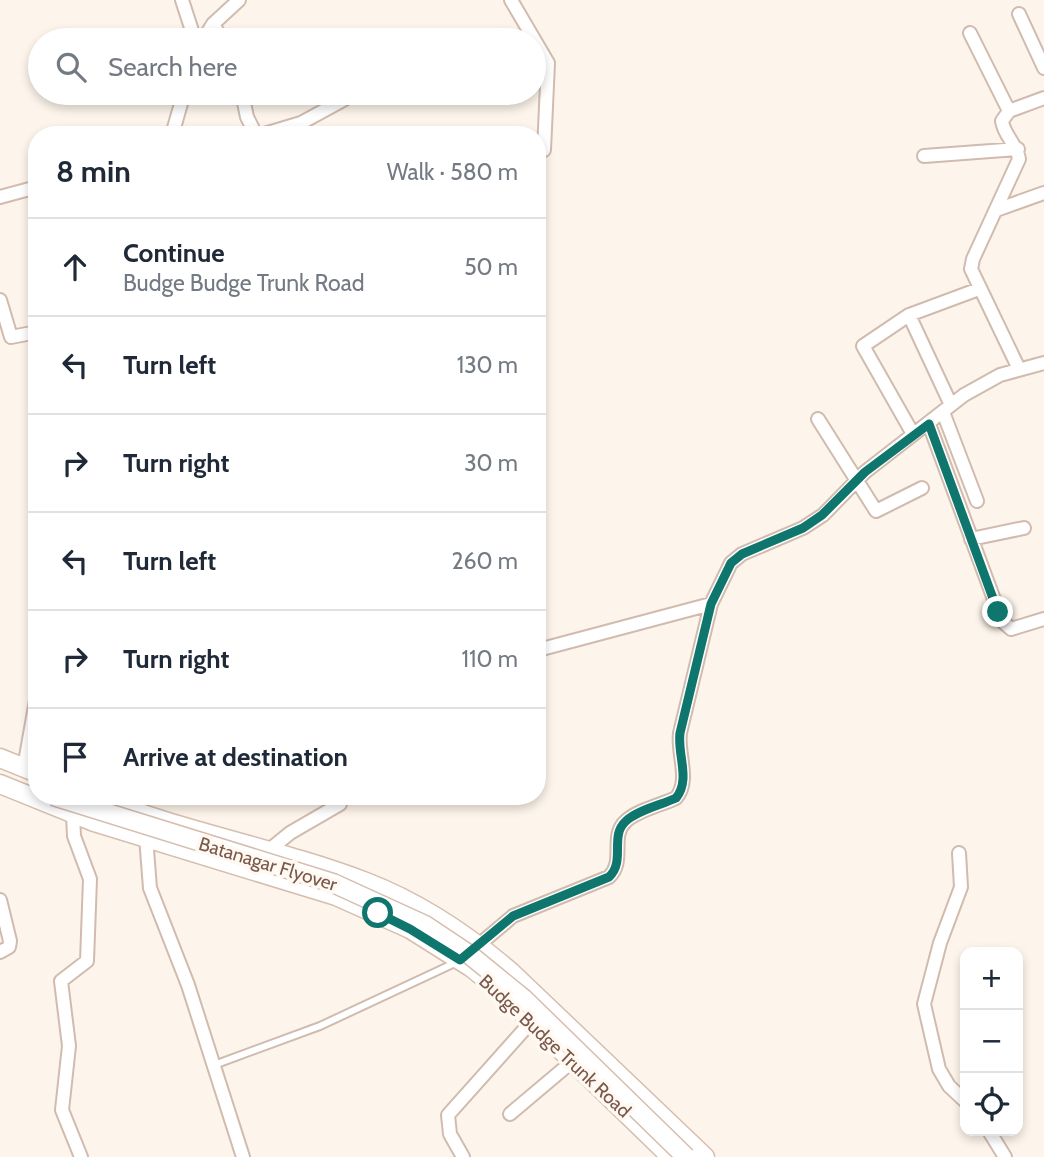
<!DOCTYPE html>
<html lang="en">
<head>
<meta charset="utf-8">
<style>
	body { margin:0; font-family:Cabin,sans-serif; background:#f6f6f7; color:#1f2937 }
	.controls { position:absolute; right:21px; bottom:21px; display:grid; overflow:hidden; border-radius:14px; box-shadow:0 4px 10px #0003 }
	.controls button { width:63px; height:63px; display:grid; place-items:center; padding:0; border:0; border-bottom:2px solid #e0e1e3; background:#fff; color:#1f2937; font:35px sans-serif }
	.stop { position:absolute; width:21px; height:21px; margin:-16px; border:5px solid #0f766e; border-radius:50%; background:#fff }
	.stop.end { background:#0f766e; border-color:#fff; box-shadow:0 2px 7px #0008 }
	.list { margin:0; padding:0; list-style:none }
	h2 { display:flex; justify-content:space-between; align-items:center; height:91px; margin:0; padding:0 28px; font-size:30px }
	h2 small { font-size:23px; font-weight:400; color:#747a83 }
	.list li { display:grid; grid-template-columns:46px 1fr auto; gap:21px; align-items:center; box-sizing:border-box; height:98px; padding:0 28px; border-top:2px solid #e0e1e3 }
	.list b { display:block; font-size:26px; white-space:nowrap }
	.list p { margin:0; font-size:23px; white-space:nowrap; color:#747a83 }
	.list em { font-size:23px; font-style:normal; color:#747a83 }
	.icon { flex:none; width:38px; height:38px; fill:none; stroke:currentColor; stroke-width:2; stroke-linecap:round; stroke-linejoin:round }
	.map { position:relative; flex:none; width:1044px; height:1157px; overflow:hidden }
	.search { position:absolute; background:#fff; box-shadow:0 4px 10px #0003; left:28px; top:28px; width:518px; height:77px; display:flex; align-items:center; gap:18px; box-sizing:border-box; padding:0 24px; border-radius:38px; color:#747a83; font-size:26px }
	.panel { position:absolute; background:#fff; box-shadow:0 4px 10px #0003; left:28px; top:126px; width:518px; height:679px; border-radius:28px }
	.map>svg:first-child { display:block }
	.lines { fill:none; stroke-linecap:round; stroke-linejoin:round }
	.lane-casing { stroke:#d1bbaf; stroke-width:10 }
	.street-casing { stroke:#d1bbaf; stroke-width:16 }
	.secondary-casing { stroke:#d6beaf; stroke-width:21 }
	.lane { stroke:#fff; stroke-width:6 }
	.street { stroke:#fff; stroke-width:12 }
	.secondary { stroke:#fff; stroke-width:18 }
	.secondary-bridge-casing { stroke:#d6beaf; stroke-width:21; stroke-linecap:butt }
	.secondary-bridge { stroke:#fff; stroke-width:18 }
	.route { stroke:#0f766e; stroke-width:9 }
	.labels { text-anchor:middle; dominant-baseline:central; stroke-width:7; stroke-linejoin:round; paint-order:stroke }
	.street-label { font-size:19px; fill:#7a594c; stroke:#fff9f2 }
</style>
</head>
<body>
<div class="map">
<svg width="1044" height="1157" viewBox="0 0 1044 1157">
	<rect width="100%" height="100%" fill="#fdf5eb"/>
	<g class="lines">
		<defs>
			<path id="lane" d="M214 1065 320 1026 457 962"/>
			<path id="street" d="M182 0 195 40
				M511 0 548 63 544 150
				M1019 14 1044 68
				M213 24 222 40
				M970 33 1009 111
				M203 40 213 24 239 0
				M242 93 247 117 256 135
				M172 135 184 93
				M261 135 301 123 345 99
				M924 156 1018 149
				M0 197 37 187
				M999 209 1044 193
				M0 300 11 337 37 332
				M909 315 951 405
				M1019 369 971 269 973 259 1019 159C1017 144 1004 136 1002 121L1009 111 1044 98
				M943 412 977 501
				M818 419 876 511 922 488
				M929 424 1002 621 1011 629 1044 619
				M913 434 863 346 909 315 979 289
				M971 539 1024 528
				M538 650 711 604
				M24 768 37 695
				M133 810 140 796
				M73 815 74 836 90 879 87 961 61 981 69 1046 62 1110 81 1157
				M146 837 150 888 188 985 243 1157
				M268 851 290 833 340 804
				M959 853 961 887 940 943 924 1004 939 1069 949 1086 965 1101
				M0 900 10 941 9 947 0 952
				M474 949 513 916 609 877C626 861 609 836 626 821 638 810 661 805 676 798 691 780 677 754 680 733L711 604 731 563 742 554 803 528 823 515 865 472 964 395 1000 375 1044 363
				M510 1114 574 1060
				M989 1131 1005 1157
				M463 1157 450 1134 448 1115 531 1022"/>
			<path id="secondary" d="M0 758 37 773
				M0 784 94 822 336 896 410 929 472 968 501 992 671 1157
				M94 796C182 832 277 848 366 882 418 902 469 936 511 972L705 1157"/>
		</defs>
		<use href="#lane" class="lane-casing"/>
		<use href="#street" class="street-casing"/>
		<use href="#secondary" class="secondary-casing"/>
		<use href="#lane" class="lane"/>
		<use href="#street" class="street"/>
		<use href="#secondary" class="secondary"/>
		<defs>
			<path id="secondary-bridge" d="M53 796 333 883 425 925 470 955 524 999 686 1157"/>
		</defs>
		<use href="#secondary-bridge" class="secondary-bridge-casing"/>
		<use href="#secondary-bridge" class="secondary-bridge"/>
	</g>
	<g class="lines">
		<path class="route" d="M378 913 410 929 460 960 513 916 609 877C626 861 609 836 626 821 638 810 661 805 676 798 691 780 677 754 680 733L711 604 731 563 742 554 803 528 822 515 865 472 929 424 998 612"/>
	</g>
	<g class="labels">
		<g class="street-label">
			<text transform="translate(268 864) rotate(17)">Batanagar Flyover</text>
			<text transform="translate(555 1046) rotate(43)">Budge Budge Trunk Road</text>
		</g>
	</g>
</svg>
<div class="controls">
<button>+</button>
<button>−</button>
<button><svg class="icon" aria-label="locate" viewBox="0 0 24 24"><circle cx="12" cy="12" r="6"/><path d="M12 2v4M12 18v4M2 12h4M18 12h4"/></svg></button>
</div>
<div class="stop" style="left:378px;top:913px"></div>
<div class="stop end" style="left:998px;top:612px"></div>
<div class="search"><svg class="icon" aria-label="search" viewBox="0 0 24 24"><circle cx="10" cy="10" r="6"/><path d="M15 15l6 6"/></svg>Search here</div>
<section class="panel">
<h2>8 min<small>Walk · 580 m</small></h2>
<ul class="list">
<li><svg class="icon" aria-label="ahead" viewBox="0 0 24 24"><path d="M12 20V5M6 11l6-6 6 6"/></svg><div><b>Continue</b><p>Budge Budge Trunk Road</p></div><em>50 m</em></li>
<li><svg class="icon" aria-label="left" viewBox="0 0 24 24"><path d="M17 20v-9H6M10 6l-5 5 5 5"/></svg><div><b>Turn left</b></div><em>130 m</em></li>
<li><svg class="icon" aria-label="right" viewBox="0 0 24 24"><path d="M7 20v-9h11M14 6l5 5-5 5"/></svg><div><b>Turn right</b></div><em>30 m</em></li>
<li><svg class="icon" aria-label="left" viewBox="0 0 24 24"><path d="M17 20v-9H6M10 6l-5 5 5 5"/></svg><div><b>Turn left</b></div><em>260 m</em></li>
<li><svg class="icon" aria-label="right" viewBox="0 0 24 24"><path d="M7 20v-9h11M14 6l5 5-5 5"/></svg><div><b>Turn right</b></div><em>110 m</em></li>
<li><svg class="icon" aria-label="arrive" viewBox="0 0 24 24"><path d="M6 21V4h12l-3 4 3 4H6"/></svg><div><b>Arrive at destination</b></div></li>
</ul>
</section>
</div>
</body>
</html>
